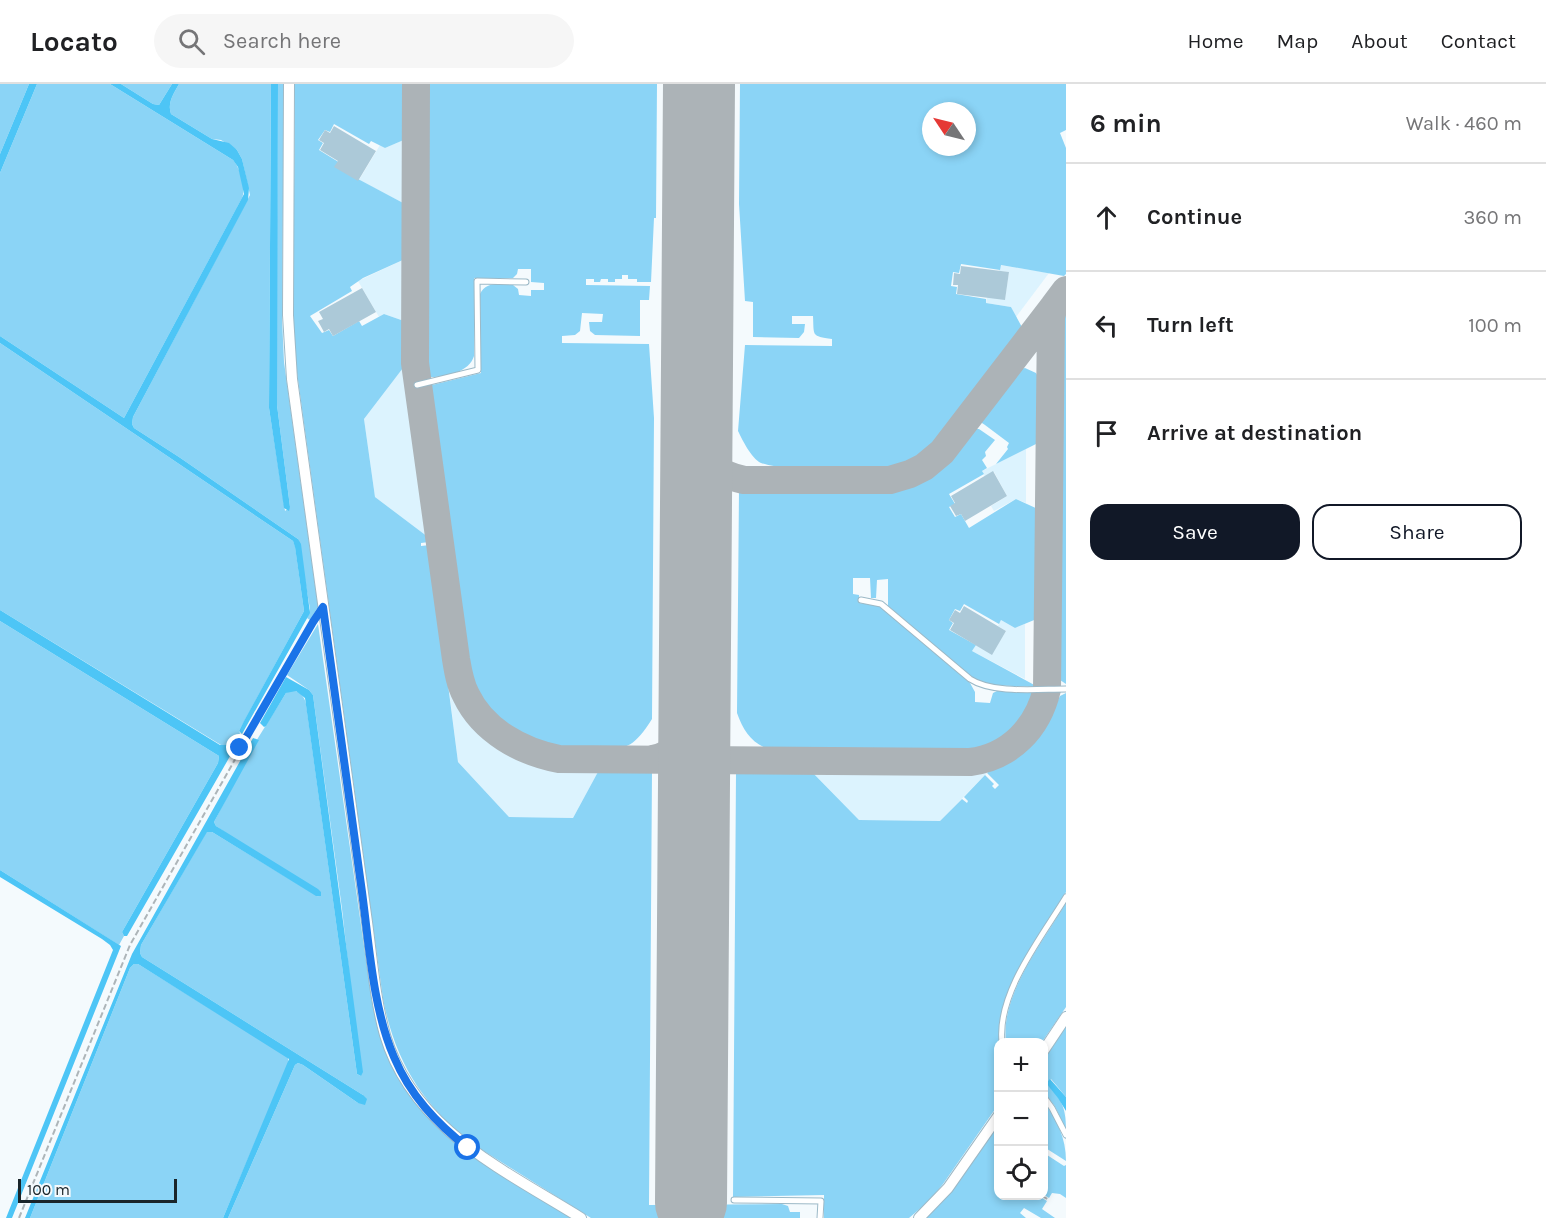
<!DOCTYPE html>
<html lang="en">
<head>
<meta charset="utf-8">
<style>
	body { margin:0; font-family:Karla,sans-serif; background:#f6f6f6; color:#202124 }
	.controls { position:absolute; right:18px; bottom:18px; display:grid; overflow:hidden; border-radius:12px; box-shadow:0 3px 9px #0003 }
	.controls button { width:54px; height:54px; display:grid; place-items:center; padding:0; border:0; border-bottom:2px solid #e0e0e0; background:#fff; color:#202124; font:30px sans-serif }
	.compass { position:absolute; left:922px; top:18px; width:54px; height:54px; border-radius:50%; background:#fff; box-shadow:0 3px 9px #0003; rotate:305deg }
	.scale { position:absolute; left:18px; bottom:15px; width:159px; box-sizing:border-box; padding-left:6px; border:3px solid #1a252a; border-top:0; font-size:16px; line-height:21px; white-space:nowrap; color:#1a252a; -webkit-text-stroke:4px #f4fafd; paint-order:stroke }
	.stop { position:absolute; width:18px; height:18px; margin:-14px; border:4px solid #1a73e8; border-radius:50%; background:#fff }
	.stop.end { background:#1a73e8; border-color:#fff; box-shadow:0 2px 6px #0008 }
	.list { margin:0; padding:0; list-style:none }
	h2 { display:flex; justify-content:space-between; align-items:center; height:78px; margin:0; padding:0 24px; font-size:26px }
	h2 small { font-size:20px; font-weight:400; color:#757577 }
	.list li { display:grid; grid-template-columns:39px 1fr auto; gap:18px; align-items:center; box-sizing:border-box; height:108px; padding:0 24px; border-top:2px solid #e0e0e0 }
	.list b { display:block; font-size:22px; white-space:nowrap }
	.list em { font-size:20px; font-style:normal; color:#757577 }
	.actions { display:flex; gap:12px; padding:18px 24px }
	.actions a { flex:1; padding:14px 0; border:2px solid #111827; border-radius:18px; text-align:center; font-size:21px; color:#111827 }
	.actions .main { background:#111827; color:#fff }
	.icon { flex:none; width:33px; height:33px; fill:none; stroke:currentColor; stroke-width:2; stroke-linecap:round; stroke-linejoin:round }
	.map { position:relative; flex:none; width:1066px; height:1134px; overflow:hidden }
	header { display:flex; align-items:center; gap:36px; box-sizing:border-box; height:84px; padding:0 30px; background:#fff; border-bottom:2px solid #e0e0e0 }
	header strong { font-size:28px }
	nav { display:flex; gap:33px; margin-inline-start:auto; font-size:21px }
	.search { width:420px; height:54px; background:#f6f6f6; display:flex; align-items:center; gap:15px; box-sizing:border-box; padding:0 21px; border-radius:33px; color:#757577; font-size:22px }
	main { display:flex }
	aside { flex:1; background:#fff }
	.map>svg:first-child { display:block }
	.built { fill:#dcf3fe }
	.green { fill:#8bd4f6; fill-rule:evenodd }
	.water { fill:#4dc5f6 }
	.lines { fill:none; stroke-linecap:round; stroke-linejoin:round }
	.taxiway { stroke:#acb3b7; stroke-width:28 }
	.runway { stroke:#acb3b7; stroke-width:72 }
	.building { fill:#acc9d8 }
	.lane-casing { stroke:#9cb9c7; stroke-width:7 }
	.street-casing { stroke:#9cb9c7; stroke-width:12 }
	.path { stroke:#adb5b9; stroke-width:2; stroke-dasharray:6 3; stroke-linecap:butt }
	.lane { stroke:#fff; stroke-width:5 }
	.street { stroke:#fff; stroke-width:10 }
	.route { stroke:#1a73e8; stroke-width:8 }
</style>
</head>
<body>
<header>
<strong>Locato</strong>
<div class="search"><svg class="icon" aria-label="search" viewBox="0 0 24 24"><circle cx="10" cy="10" r="6"/><path d="M15 15l6 6"/></svg>Search here</div>
<nav><a>Home</a><a>Map</a><a>About</a><a>Contact</a></nav>
</header>
<main>
<div class="map">
<svg width="1066" height="1134" viewBox="0 0 1066 1134">
	<rect width="100%" height="100%" fill="#f4fafd"/>
	<path class="built" d="M406 55 405 120 359 96 380 61 385 64Z
		M405 175 404 237 384 230 379 233 358 197Z
		M1000 181 1049 189 1016 233 1011 223 986 219 987 213 1005 215 1009 188 999 187Z
		M405 281 407 299 428 453 375 413 364 335Z
		M1026 365V419L1016 415 994 427 991 422 1007 412 994 388 985 393 982 387Z
		M1001 536 1015 544 1025 540V595L972 567 976 561 992 570 1006 547 998 542Z
		M448 598 459 621 472 638 507 669 543 684 599 686 573 734 509 733 458 678Z
		M992 684 940 737 859 736 811 687Z"/>
	<path class="green" d="M0 0H29L0 70Z
		M37 0H110L233 76C240 83 246 105 242 114L124 334 0 252V89Z
		M121 0H172L159 21 153 20Z
		M179 0H271L269 324 285 427 290 423 277 321 276 277 278 0H284L282 235 284 278 318 523 310 536 307 534 310 525 298 455 179 373 134 344 132 340 133 333 250 111 242 75 237 66 221 56 212 55 171 30C167 19 174 9 179 0Z
		M295 0H406V55L385 64 371 57 369 60 334 40 330 48 325 46 318 56 323 59 319 66 345 82 343 87 405 120V175L363 194 350 203 352 207 310 232 322 249 329 246 333 252 359 237 362 242 384 230 404 237 406 280 364 335 375 413 428 453 429 458 421 459V462L430 461 458 678 509 733 573 734 599 686 652 687 649 1121 782 1120 788 1122 790 1128H800V1134H591L471 1059C422 1020 395 977 383 915L295 274 293 227Z
		M426 0H657L656 134H654L651 198H637V195H628V191H622V195H615V198H608V195H601L600 198H594V195H586V201L650 202 649 216H640V252L595 251 590 247 589 238H602L603 230 582 229 580 247 575 251 562 252V259L649 260 654 334 652 635C631 668 623 666 587 665 573 664 558 665 545 662 520 656 493 636 480 613 471 597 468 578 464 560L428 302 481 289 480 210C486 197 500 200 513 201L518 205 519 211 531 212V206H544V199L531 198V185H518L517 190 513 194H474V272C469 289 443 294 427 293L424 236Z
		M740 0H1066V46L1060 49 1066 64V190L1064 192 1001 181 1000 186 961 180 959 189 953 188 951 202 957 203 956 210 986 215V219L1011 223 1023 245 933 363C924 371 914 378 903 383 883 390 781 387 761 379 751 374 742 355 738 347L745 261 832 262V255C811 252 814 252 813 232H792V240H805L804 248 799 254 753 253V218L745 217 739 120ZM931 27H967V63H931Z
		M1066 224V600L1060 596 1058 592 1062 234Z
		M0 259 293 457 295 462 304 527 239 647 240 649 236 658 232 654 226 662 221 661 0 526Z
		M1025 284 1036 289 1040 296V358L996 380 1008 365 1007 363 1009 359 985 341 982 339V333L1017 286Z
		M973 345H979L995 356 985 368 986 372 982 376 987 384 982 387 984 390 949 410 955 420 949 423 955 433 961 430 969 444 1016 415 1040 426 1039 534 1015 544 1001 536 999 540 964 520 960 527 955 525 949 536 953 539 949 546 976 561 972 567 1038 603 990 601 970 593 888 522V495L877 496 876 514H871L870 494H853V510L859 511V519L880 522 970 599 975 608V618L990 619 993 609 999 606 1036 608C1025 641 1005 661 971 667H775C754 662 744 649 737 629L739 406 881 407 907 402 932 390 947 377Z
		M0 537 219 672 218 679 122 848 124 852 119 861 0 786Z
		M318 540 372 918C396 1041 476 1074 572 1134H228L295 981 298 979 303 981 358 1019 363 1011 142 873 140 869 141 861 207 747 212 748 319 813 216 742 214 738 258 654 286 609 291 606C299 607 304 611 306 620L357 990 361 992 342 825 313 611 309 606 287 591Z
		M1066 609V808L1008 908 1000 937V958H999L998 1021 943 1100 929 1117 909 1134H824V1111L733 1113 736 689 743 687H811L859 736 940 737 962 715 967 719 968 717 964 713 985 691 994 700 992 702 995 705 999 701 987 689C995 682 1005 678 1015 672 1036 657 1049 634 1060 612Z
		M1066 819V923L1042 958H1006C1000 911 1042 859 1066 819Z
		M134 880H138L288 973V980L223 1134H30L130 884Z
		M1066 942V1013L1051 995 1046 999C1061 1014 1066 1023 1066 1045L1054 1021 1044 1009V976Z
		M1044 1018C1057 1036 1066 1054 1066 1077L1044 1063Z
		M998 1040V1091L995 1097 998 1099 999 1112H1039L1047 1117 1042 1125 1055 1134H1041L1024 1124 1020 1129 1026 1134H926L952 1107Z
		M1044 1069 1064 1082 1066 1081V1114L1060 1110 1052 1109 1049 1114 1044 1111V1087L1047 1083 1044 1081Z"/>
	<path class="water" d="M29 0H37L0 89V70Z
		M110 0H121L153 20 159 21 172 0H179C174 9 167 19 171 30L212 55 229 59 237 66 242 75 249 104 248 116 133 333 132 340 134 344 179 373 298 455 301 460 310 529 242 650 239 647 244 637 304 527 295 463 293 457 0 259V252L124 334 244 110 238 83 233 76Z
		M271 0H278L277 321 290 423 289 427 284 424 269 324Z
		M0 526 220 661H226L232 654 237 660 127 852H124L122 848 218 679 219 672 0 537Z
		M286 593 309 606 313 611 363 988 361 992 357 990 305 614 296 607 286 609 266 642 264 643 260 639Z
		M253 654 259 656 214 738 216 742 318 805 321 808V812H316L212 748H207L141 861 140 869 142 873 363 1011 367 1015 365 1021 358 1019 303 981 298 979 295 981 228 1134H223L289 975 138 880H134L130 884 30 1134H25L132 870Z
		M0 786 121 862 12 1134H6L113 866 110 861 102 855 0 793Z
		M1050 995 1066 1013V1027L1058 1014 1046 999Z"/>
	<g class="lines">
		<path class="taxiway" d="M416 0 415 279 456 575C458 587 460 600 466 611 483 647 522 668 559 675L970 678C1010 673 1038 644 1047 605L1051 233 1054 222 1066 206
			M696 344C704 377 709 388 744 396H890L910 390 924 383 942 368 1054 222
			M653 675C676 670 689 656 694 632"/>
		<path class="runway" d="M691 1119 699 0"/>
	</g>
	<path class="building" d="M334 42 376 67 358 97 334 83 338 77 320 66 324 59 319 56 325 46 330 49Z
		M961 182 1009 188 1005 216 957 210 958 201H953L954 189 960 190Z
		M362 204 376 228 333 252 329 245 324 248 318 237 323 235 319 228Z
		M993 387 1007 412 965 437 961 430 956 432 950 422 955 419 951 412Z
		M964 522 1006 547 992 571 950 546 954 539 949 536 955 526 960 529Z"/>
	<g class="lines">
		<defs>
			<path id="lane" d="M417 301 478 286 477 197 526 198
				M861 516 881 520 970 595C993 610 1038 605 1066 605
				M313 538 322 524
				M1002 958C997 909 1041 854 1066 813
				M1044 1013 1052 1024 1066 1051
				M734 1116 821 1117 820 1134"/>
			<path id="street" d="M289 0 288 231 292 295 367 838C372 875 375 915 385 951 413 1045 504 1086 581 1134
				M1044 966 1066 933
				M919 1134 948 1104 999 1031"/>
		</defs>
		<use href="#lane" class="lane-casing"/>
		<use href="#street" class="street-casing"/>
		<path class="path" d="M1042 1112 1049 1116
			M19 1134 130 861 310 543"/>
		<use href="#lane" class="lane"/>
		<use href="#street" class="street"/>
	</g>
	<g class="lines">
		<path class="route" d="M240 664 313 538 323 523C336 618 349 713 362 808 369 860 373 925 394 973 410 1011 436 1039 468 1064"/>
	</g>
</svg>
<div class="controls">
<button>+</button>
<button>−</button>
<button><svg class="icon" aria-label="locate" viewBox="0 0 24 24"><circle cx="12" cy="12" r="6"/><path d="M12 2v4M12 18v4M2 12h4M18 12h4"/></svg></button>
</div>
<svg class="compass" viewBox="-18 -18 36 36"><path d="M0-13l5 13h-10z" fill="#e53935"/><path d="M0 13l5-13h-10z" fill="#757577"/></svg>
<div class="scale">100 m</div>
<div class="stop" style="left:468px;top:1064px"></div>
<div class="stop end" style="left:240px;top:664px"></div>
</div>
<aside>
<h2>6 min<small>Walk · 460 m</small></h2>
<ul class="list">
<li><svg class="icon" aria-label="ahead" viewBox="0 0 24 24"><path d="M12 20V5M6 11l6-6 6 6"/></svg><div><b>Continue</b></div><em>360 m</em></li>
<li><svg class="icon" aria-label="left" viewBox="0 0 24 24"><path d="M17 20v-9H6M10 6l-5 5 5 5"/></svg><div><b>Turn left</b></div><em>100 m</em></li>
<li><svg class="icon" aria-label="arrive" viewBox="0 0 24 24"><path d="M6 21V4h12l-3 4 3 4H6"/></svg><div><b>Arrive at destination</b></div></li>
</ul>
<div class="actions"><a class="main">Save</a><a>Share</a></div>
</aside>
</main>
</body>
</html>
